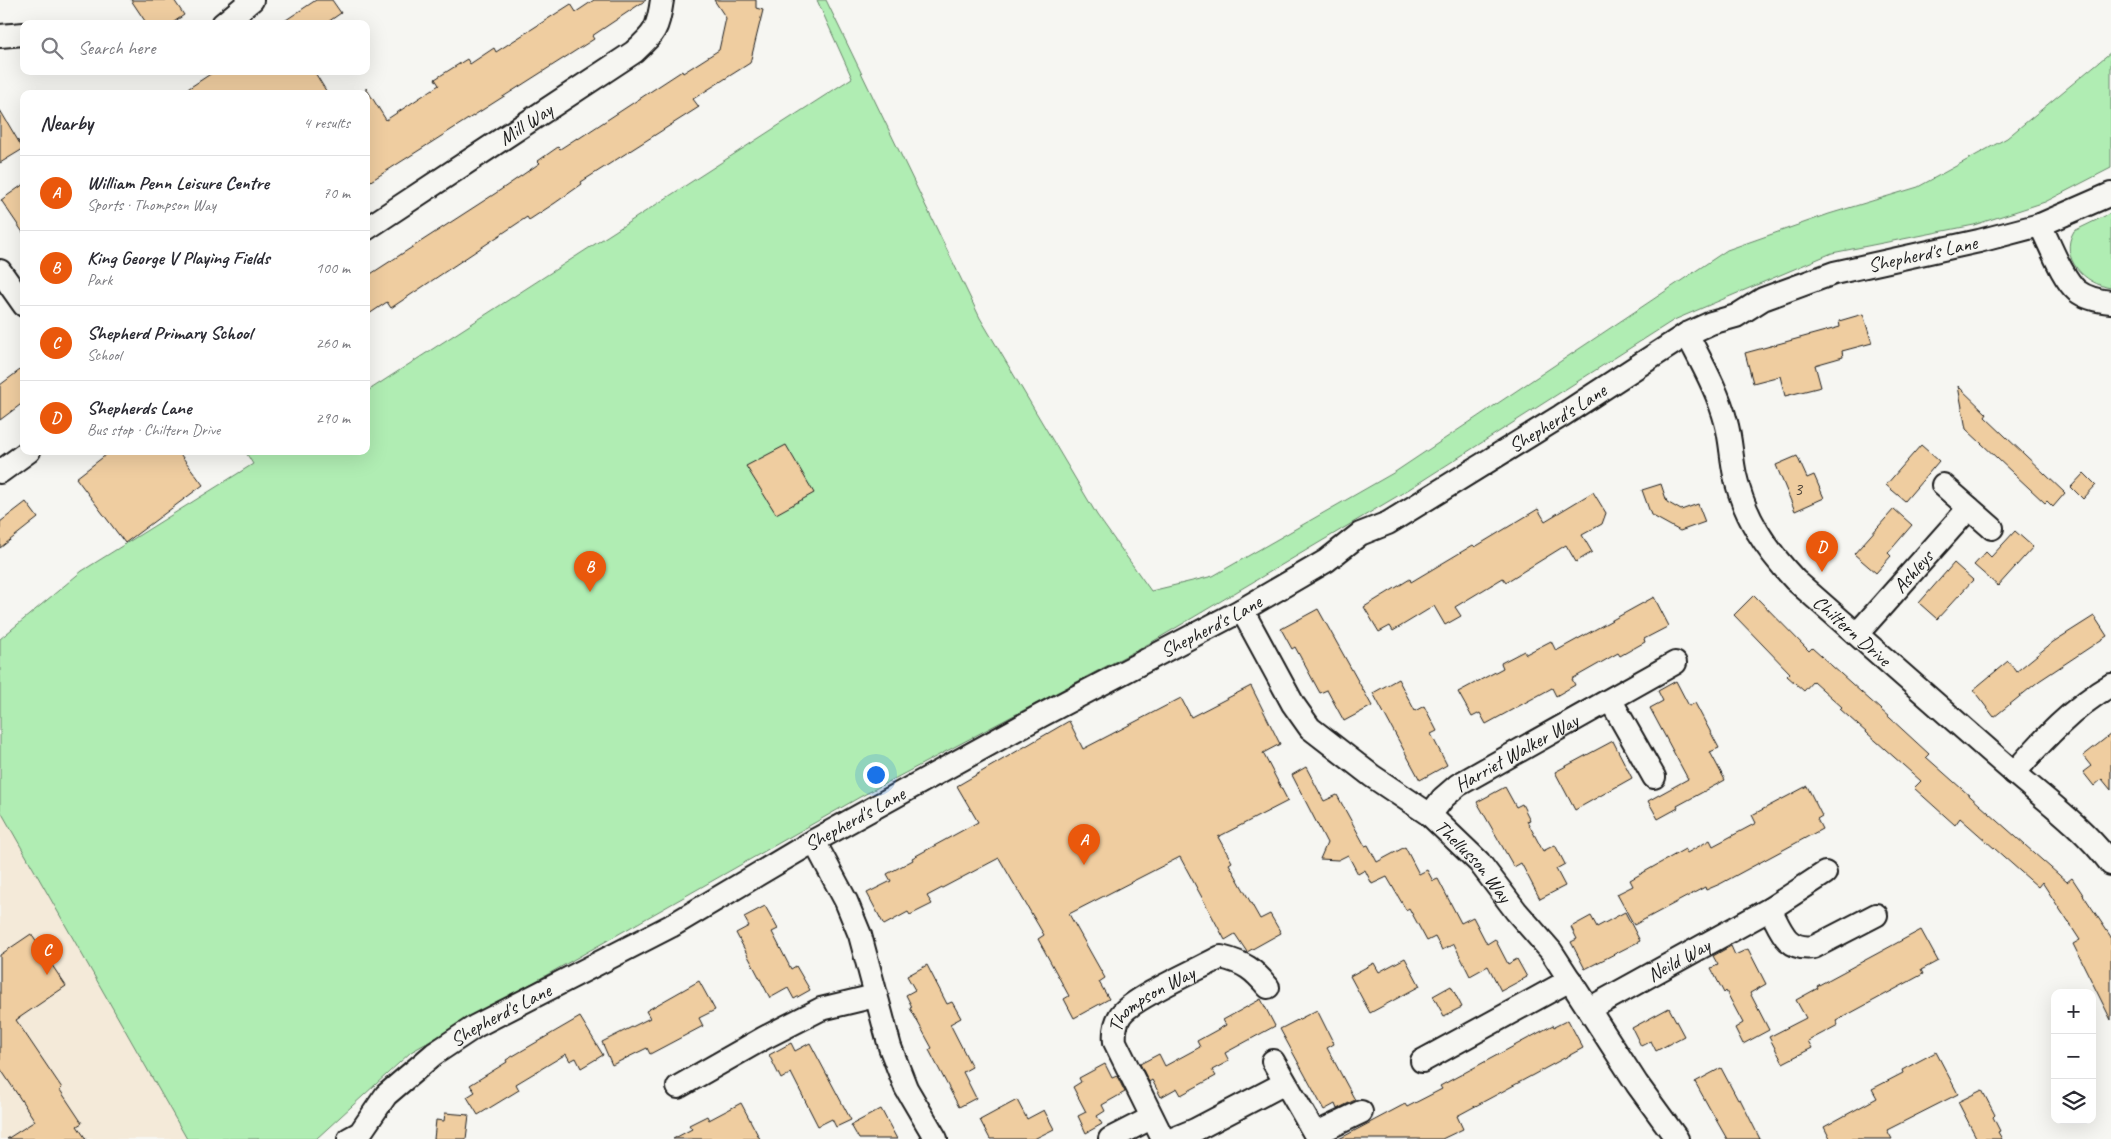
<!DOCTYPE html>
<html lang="en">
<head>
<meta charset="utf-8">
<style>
	body { margin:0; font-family:Caveat,sans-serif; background:#f2f2f3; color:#2b2b33 }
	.controls { position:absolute; right:15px; bottom:15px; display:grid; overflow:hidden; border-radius:10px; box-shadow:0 5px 20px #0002 }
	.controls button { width:45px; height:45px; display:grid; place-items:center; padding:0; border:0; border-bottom:1px solid #e1e1e2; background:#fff; color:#2b2b33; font:25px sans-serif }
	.you { position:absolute; left:875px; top:774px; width:18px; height:18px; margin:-12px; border:4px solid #fff; border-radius:50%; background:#1a73e8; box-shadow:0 0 0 8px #1a73e833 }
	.badge { display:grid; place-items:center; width:32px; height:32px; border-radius:50%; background:#ea580c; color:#fff; font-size:16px; font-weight:700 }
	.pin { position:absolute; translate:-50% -41px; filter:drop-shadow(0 1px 2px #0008) }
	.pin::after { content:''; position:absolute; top:26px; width:18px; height:15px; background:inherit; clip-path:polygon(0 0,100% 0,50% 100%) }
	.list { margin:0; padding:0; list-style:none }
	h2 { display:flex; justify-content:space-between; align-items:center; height:65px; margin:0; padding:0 20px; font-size:21px }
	h2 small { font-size:16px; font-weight:400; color:#7c7c81 }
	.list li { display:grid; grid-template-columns:32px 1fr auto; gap:15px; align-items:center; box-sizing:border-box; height:75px; padding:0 20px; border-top:1px solid #e1e1e2 }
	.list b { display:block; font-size:19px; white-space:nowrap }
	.list p { margin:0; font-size:16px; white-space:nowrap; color:#7c7c81 }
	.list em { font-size:16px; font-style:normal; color:#7c7c81 }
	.icon { flex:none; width:28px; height:28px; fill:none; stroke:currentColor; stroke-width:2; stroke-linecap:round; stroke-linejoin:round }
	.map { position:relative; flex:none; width:2111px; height:1139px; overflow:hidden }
	.search { position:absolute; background:#fff; box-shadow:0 5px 20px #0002; left:20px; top:20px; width:350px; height:55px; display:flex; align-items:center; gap:12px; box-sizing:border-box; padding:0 18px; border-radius:10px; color:#7c7c81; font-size:19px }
	.panel { position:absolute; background:#fff; box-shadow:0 5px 20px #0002; left:20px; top:90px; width:350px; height:365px; border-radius:10px }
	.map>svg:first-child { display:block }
	.built { fill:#f4ead9 }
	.green { fill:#b0edb3; stroke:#668468 }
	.building { fill:#efcda0; stroke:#1c1c1c }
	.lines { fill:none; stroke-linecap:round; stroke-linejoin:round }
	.minor-casing { stroke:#1c1c1c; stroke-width:26 }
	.minor { stroke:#f6f6f2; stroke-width:22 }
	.labels { text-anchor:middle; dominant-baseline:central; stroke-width:5; stroke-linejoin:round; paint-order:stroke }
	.number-label { font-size:18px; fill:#51483d }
	.street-label { font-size:20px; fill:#1c1c1c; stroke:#f6f6f2 }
</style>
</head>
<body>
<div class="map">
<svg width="2111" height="1139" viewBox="0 0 2111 1139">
	<rect width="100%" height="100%" fill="#f6f6f2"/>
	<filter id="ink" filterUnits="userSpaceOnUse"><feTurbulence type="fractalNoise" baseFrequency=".02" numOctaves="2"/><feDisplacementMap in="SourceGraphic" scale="10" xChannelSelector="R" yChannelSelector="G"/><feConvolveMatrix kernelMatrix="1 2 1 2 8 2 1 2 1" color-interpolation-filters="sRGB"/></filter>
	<g filter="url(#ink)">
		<path class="built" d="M0 810 187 1139H0Z"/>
		<path class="green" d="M817 0H826L980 318 1097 515 1151 591 1213 576 1395 472 1727 250 1829 214 1918 187 2007 138 2111 52V168L2045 202 1974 225 1832 253 1674 320 1406 491 1152 642 860 797 411 1052 316 1139H187L0 810V639L82 571 253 464 245 451H366V392L852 78Z
			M2111 213V288C2085 284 2058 258 2074 231Z"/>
		<path class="building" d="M131 0H174L184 15 171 24H147Z
			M316 0H332L341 13 325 24H280Z
			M594 0H646L592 36 594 39 366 184V88L386 120 439 85 435 79 467 59 470 64 494 48 496 52 571 4 576 12Z
			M714 0H756V8L763 10 750 63 693 99 699 107 581 182 582 184 555 203 529 220 527 217 391 308 387 302 366 316V277L496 193 540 163 538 161 558 147 560 149 577 138 578 139 682 71 683 73 719 50 726 18Z
			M215 71H314L328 94H180Z
			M0 110 23 149 0 163Z
			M24 184V234L1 200Z
			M1863 314 1872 343 1842 351 1843 357 1815 365 1821 387 1785 396 1780 376 1753 383 1745 353 1840 327 1839 321Z
			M24 367V402L0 420V385Z
			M1958 386 1987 414 1985 417 2065 493 2053 507 2047 501 2045 503 1966 429Z
			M786 445 814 493 776 514 746 466Z
			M1921 445 1939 461 1905 501 1886 485Z
			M111 451H178L203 485 125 543 76 478Z
			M1797 456 1807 478 1814 475 1824 498 1795 511 1776 465Z
			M2084 473 2096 485 2083 499 2071 487Z
			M1661 484 1667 502 1681 510 1698 504 1705 522 1680 531 1651 515 1642 490Z
			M1593 492 1606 513 1602 524 1582 535 1592 552 1576 562 1566 545 1506 582 1503 578 1455 607 1461 616 1445 625 1434 606 1393 631 1390 626 1379 632 1364 607 1410 579 1411 582 1473 545 1475 547 1538 509 1545 521Z
			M26 502 38 518 0 548V522Z
			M1894 509 1912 525 1888 553 1891 556 1876 573 1854 554Z
			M2015 531 2033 547 1998 586 1974 565 1986 552 1991 557Z
			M1954 563 1973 580 1937 619 1919 603Z
			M1754 595 1809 651 1812 648 1890 718 1929 754 1926 757 2034 853 2067 882 2072 878 2111 937V1020L2073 944 2080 940 2042 882 2038 887 1960 818 1955 825 1914 788 1921 781 1840 709 1842 707 1813 681 1804 691 1787 676 1790 673 1734 615Z
			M1654 597 1669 626 1644 639 1645 642 1620 656 1618 653 1572 679 1575 685 1556 696 1552 688 1486 724 1480 713 1472 717 1458 692 1503 668 1501 663 1524 651 1526 654 1551 641 1556 651Z
			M1318 609 1372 706 1344 721 1327 690 1320 693 1295 647 1292 649 1281 629Z
			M2094 616 2107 636 2039 681 1994 717 1973 690 2008 661 2016 672 2053 642Z
			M1398 679 1415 711 1424 706 1437 731 1431 734 1447 765 1420 780 1373 693Z
			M1676 681 1689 706 1695 703 1719 748 1710 752 1725 780 1677 806 1678 808 1658 819 1648 801 1688 779 1650 708 1663 701 1658 691Z
			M1251 686 1280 744 1263 753 1288 801 1218 837 1232 862 1229 864 1260 919 1270 914 1281 933 1247 952 1235 934 1225 940 1180 857 1069 914 1105 978 1099 982 1109 999 1074 1018 1064 999 1069 996 1038 939 1044 935 999 858 927 896 932 904 910 915 908 912 884 925 867 893 891 881 887 874 913 860 912 858 978 822 957 786 1069 721 1083 749 1181 698 1191 717Z
			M2111 734V790L2102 779 2094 786 2083 772 2091 766 2083 756Z
			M1613 741 1632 778 1575 810 1555 772Z
			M1306 767 1324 801 1337 795 1365 846 1368 845 1377 862 1405 847 1419 874 1427 870 1433 881 1438 879 1461 923 1473 917 1487 944 1495 939 1508 964 1517 959 1527 977 1501 991 1488 966 1470 976 1454 944 1442 950 1435 937 1427 941 1409 908 1406 910 1387 877 1372 884 1365 870 1358 874 1348 855 1338 860 1320 859 1327 843 1292 775Z
			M1807 786 1822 816 1817 819 1822 829 1720 884 1706 890 1705 887 1634 925 1617 894 1633 886 1630 880 1685 849 1687 853 1710 840 1713 846 1756 823 1752 815Z
			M1505 787 1516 807 1522 804 1530 820 1527 821 1543 851 1555 845 1565 864 1556 869 1565 886 1540 899 1521 863 1514 867 1477 802Z
			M765 906 778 929 772 932 791 969 796 966 810 990 794 999 788 988 770 998 736 933 749 926 744 917Z
			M1625 912 1640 941 1585 969 1571 942 1577 939 1571 927 1591 916 1597 927Z
			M1921 930 1938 961 1921 970 1923 974 1836 1021 1838 1025 1808 1041 1812 1048 1783 1063 1769 1037 1806 1018 1796 1000 1818 988 1817 986Z
			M31 934 66 986 16 1020 62 1088 60 1090 82 1123 77 1126 86 1139H7L35 1121 0 1068V955Z
			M1731 946 1735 955 1748 949 1766 984 1750 993 1769 1030 1743 1044 1735 1028 1743 1023 1726 991 1724 993 1711 968 1718 965 1713 956Z
			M1405 958 1420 986 1370 1013 1350 976 1374 963 1379 972Z
			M927 965 947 1004 952 1002 961 1018 950 1024 972 1067 963 1072 976 1098 959 1107 929 1050 932 1048 910 1008 912 1007 906 995 915 990 907 976Z
			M699 981 715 1010 699 1018 703 1026 650 1054 647 1048 612 1065 602 1042 650 1018 646 1011Z
			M1451 986 1462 1007 1444 1016 1433 996Z
			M1261 999 1275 1026 1225 1053 1229 1061 1212 1070 1216 1076 1181 1095 1177 1088 1161 1097 1152 1080 1149 1082 1140 1064 1159 1054 1165 1066 1200 1047 1197 1041 1226 1025 1223 1020Z
			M1669 1008 1684 1036 1656 1051 1651 1041 1641 1046 1632 1028Z
			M1317 1010 1334 1044 1327 1048 1355 1100 1337 1109 1335 1104 1324 1110 1280 1029Z
			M580 1017 603 1055 581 1068 576 1058 570 1061 566 1054 516 1084 519 1090 478 1115 467 1097 475 1092 470 1085 507 1062 506 1060Z
			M1568 1020 1583 1048 1457 1116 1463 1129 1442 1139H1339L1405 1104 1407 1107 1442 1089 1440 1086 1553 1025 1554 1027Z
			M791 1043 795 1051 810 1043 851 1120 836 1127 832 1119 818 1126 791 1073 781 1079 769 1055Z
			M1936 1052 1958 1094 1887 1130 1892 1139H1830L1824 1127 1877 1098 1872 1089 1903 1073 1902 1070Z
			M1105 1064 1112 1078 1117 1076 1125 1092 1102 1105 1105 1111 1097 1116 1102 1124 1086 1133 1078 1116 1086 1112 1073 1087 1081 1082 1079 1078Z
			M1721 1068 1738 1100 1740 1099 1760 1139H1727L1710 1109 1695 1082Z
			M1982 1090 1995 1115 1993 1117 2000 1131 1998 1132 2002 1139H1977L1958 1102Z
			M1017 1100 1027 1119 1044 1110 1054 1129 1034 1139H990L980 1120Z
			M741 1103 760 1139H673L692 1129 689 1125 707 1116 709 1120Z
			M881 1109 897 1139H859L851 1125Z
			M445 1113 469 1115 466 1139H434L436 1120 444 1121Z"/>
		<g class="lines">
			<defs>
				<g id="minor">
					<path d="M223 24 252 0"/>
					<path d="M0 36 24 34"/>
					<path d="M2040 225C2050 244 2062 278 2077 291 2086 298 2100 301 2111 302"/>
					<path id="s1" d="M366 229 634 52C655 33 658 29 662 0"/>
					<path d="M0 271 24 305"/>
					<path id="s2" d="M1687 334C1701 362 1718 391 1726 422 1731 439 1731 457 1735 475 1744 517 1766 549 1795 580 1864 641 1934 702 2003 763 2040 796 2081 824 2111 864"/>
					<path d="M0 472 29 451"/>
					<path d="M1943 485 1992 528"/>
					<path id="s3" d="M1242 610 1293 704 1310 728 1372 776 1430 815 1479 862 1516 911 1551 951 1637 1084 1677 1139"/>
					<path id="s4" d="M1857 634 1969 508"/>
					<path d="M1611 701 1654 777"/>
					<path d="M2014 773C2042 741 2073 707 2111 685"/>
					<path id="s5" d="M1430 815 1443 798 1458 785 1675 663"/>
					<path d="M814 841 846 901 860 935 890 1047 906 1088 936 1139"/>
					<path d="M1770 909C1781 930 1786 951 1814 947L1876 915"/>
					<path id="s6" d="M1589 1009 1770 909 1825 873"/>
					<path d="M1273 1061 1315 1134 1361 1112"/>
					<path d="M1422 1061 1570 980"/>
					<path d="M678 1087 764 1038 821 1009 875 996"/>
					<path id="s7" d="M349 1139 360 1133 386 1095 434 1054 476 1026 671 926 814 841 1042 715 1242 610 1326 561 1360 534 1388 523 1561 416 1687 334 1711 323 1736 316 1763 299 1834 273 1979 241 2040 225 2111 194"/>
					<path d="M1110 1139 1151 1118"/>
					<path id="s8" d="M1163 1139 1115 1042C1114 1032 1115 1024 1120 1016 1130 999 1201 968 1221 957 1245 963 1253 969 1268 987"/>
					<path d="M1173 1139 1195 1130 1285 1083"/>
				</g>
			</defs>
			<use href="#minor" class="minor-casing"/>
			<use href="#minor" class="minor"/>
		</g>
	</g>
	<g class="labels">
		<g class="number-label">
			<text x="1798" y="489">3</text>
		</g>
		<g class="street-label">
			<text stroke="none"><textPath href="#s1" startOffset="191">Mill Way</textPath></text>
			<text stroke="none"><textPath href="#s7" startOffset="1819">Shepherd's Lane</textPath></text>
			<text stroke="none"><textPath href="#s7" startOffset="1414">Shepherd's Lane</textPath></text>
			<text stroke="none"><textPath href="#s4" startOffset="84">Ashleys</textPath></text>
			<text stroke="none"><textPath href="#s7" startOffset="1009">Shepherd's Lane</textPath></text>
			<text stroke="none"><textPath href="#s2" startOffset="349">Chiltern Drive</textPath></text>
			<text stroke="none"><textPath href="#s5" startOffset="108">Harriet Walker Way</textPath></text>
			<text stroke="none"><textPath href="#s7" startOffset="604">Shepherd's Lane</textPath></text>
			<text stroke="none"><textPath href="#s3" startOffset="348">Thellusson Way</textPath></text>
			<text stroke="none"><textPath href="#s6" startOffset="102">Neild Way</textPath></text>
			<text stroke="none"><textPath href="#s8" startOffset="170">Thompson Way</textPath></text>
			<text stroke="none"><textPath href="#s7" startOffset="199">Shepherd's Lane</textPath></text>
		</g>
	</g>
</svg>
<div class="controls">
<button>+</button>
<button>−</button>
<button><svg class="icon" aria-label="layers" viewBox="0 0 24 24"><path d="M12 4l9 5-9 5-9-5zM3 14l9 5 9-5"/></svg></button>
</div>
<div class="you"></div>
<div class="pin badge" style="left:1084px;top:865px">A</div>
<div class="pin badge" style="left:590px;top:592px">B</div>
<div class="pin badge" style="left:47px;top:975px">C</div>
<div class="pin badge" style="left:1822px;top:572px">D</div>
<div class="search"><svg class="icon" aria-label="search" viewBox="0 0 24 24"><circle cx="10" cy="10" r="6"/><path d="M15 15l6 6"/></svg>Search here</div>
<section class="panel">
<h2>Nearby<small>4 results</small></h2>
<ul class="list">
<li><span class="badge">A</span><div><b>William Penn Leisure Centre</b><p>Sports · Thompson Way</p></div><em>70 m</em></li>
<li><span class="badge">B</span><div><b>King George V Playing Fields</b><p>Park</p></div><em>100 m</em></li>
<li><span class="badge">C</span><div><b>Shepherd Primary School</b><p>School</p></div><em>260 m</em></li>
<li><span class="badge">D</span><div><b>Shepherds Lane</b><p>Bus stop · Chiltern Drive</p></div><em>290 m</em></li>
</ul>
</section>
</div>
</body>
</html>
